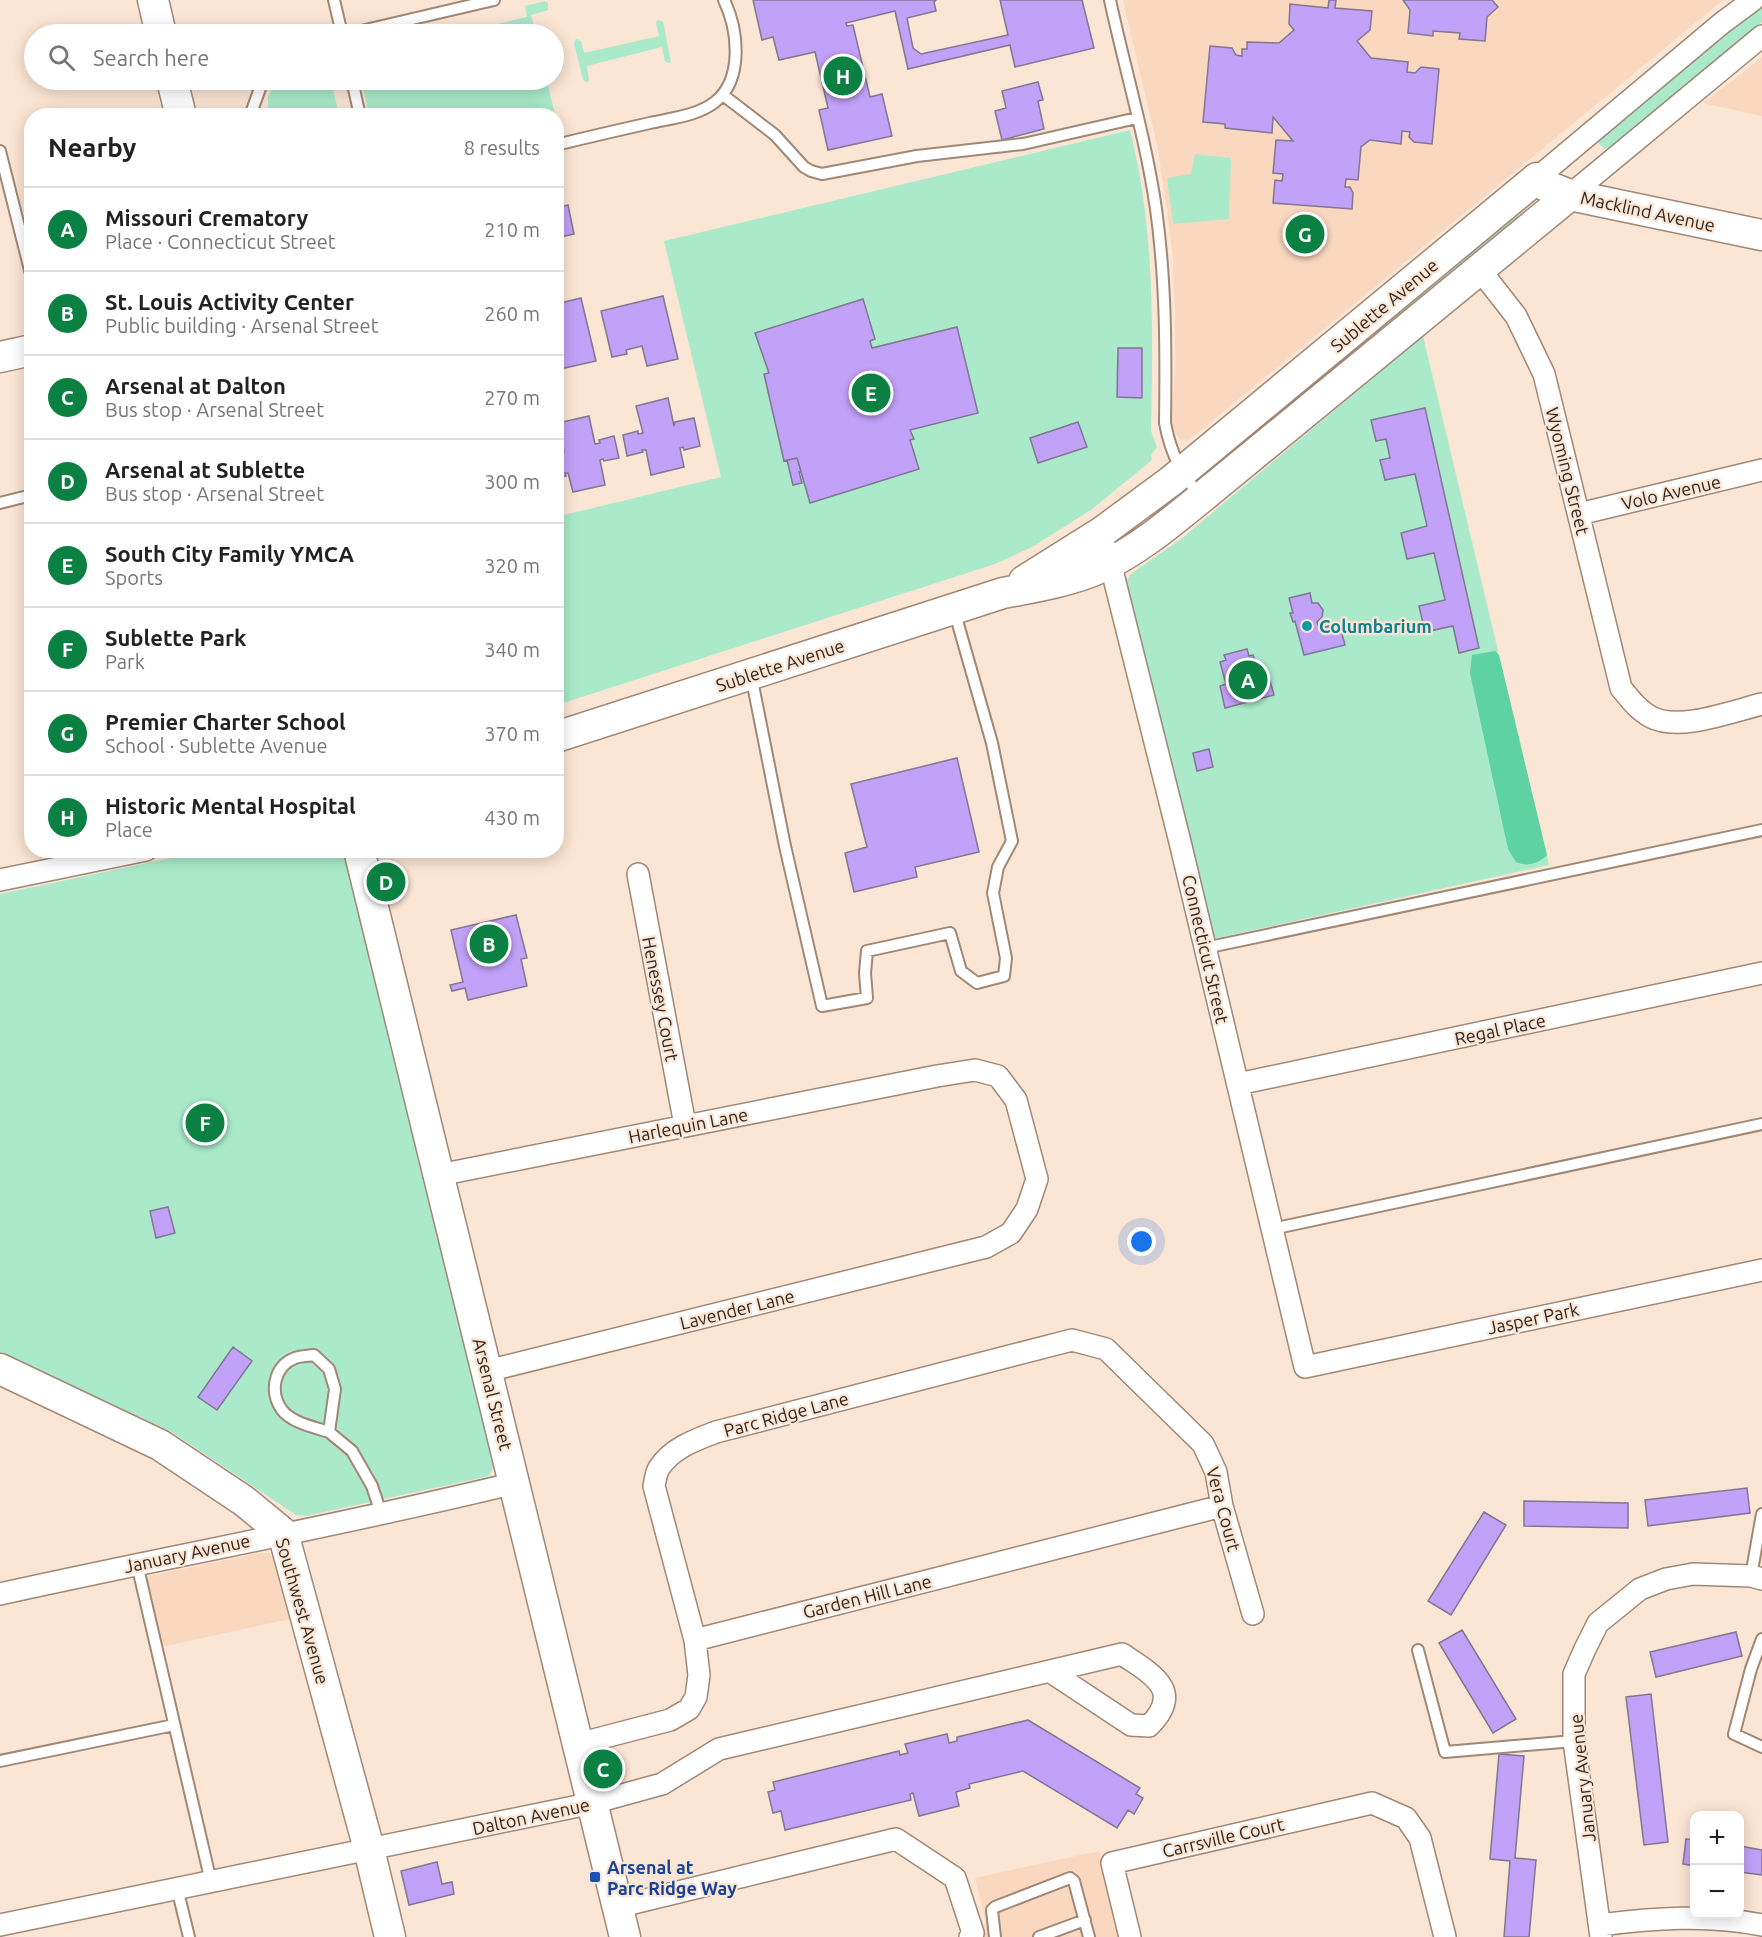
<!DOCTYPE html>
<html lang="en">
<head>
<meta charset="utf-8">
<style>
	body { margin:0; font-family:Ubuntu,sans-serif; background:#f6f6f6; color:#222 }
	.controls { position:absolute; right:18px; bottom:18px; display:grid; overflow:hidden; border-radius:12px; box-shadow:0 3px 15px #0003 }
	.controls button { width:54px; height:54px; display:grid; place-items:center; padding:0; border:0; border-bottom:2px solid #e0e0e0; background:#fff; color:#222; font:30px sans-serif }
	.you { position:absolute; left:1142px; top:1242px; width:21px; height:21px; margin:-15px; border:4px solid #fff; border-radius:50%; background:#1a73e8; box-shadow:0 0 0 9px #1a73e833 }
	.badge { display:grid; place-items:center; width:39px; height:39px; border-radius:50%; background:#0b8043; color:#fff; font-size:20px; font-weight:700 }
	.pin { position:absolute; translate:-50% -50%; border:3px solid #fff; box-shadow:0 2px 6px #0006 }
	.list { margin:0; padding:0; list-style:none }
	h2 { display:flex; justify-content:space-between; align-items:center; height:78px; margin:0; padding:0 24px; font-size:26px }
	h2 small { font-size:20px; font-weight:400; color:#767676 }
	.list li { display:grid; grid-template-columns:39px 1fr auto; gap:18px; align-items:center; box-sizing:border-box; height:84px; padding:0 24px; border-top:2px solid #e0e0e0 }
	.list b { display:block; font-size:22px; white-space:nowrap }
	.list p { margin:0; font-size:20px; white-space:nowrap; color:#767676 }
	.list em { font-size:20px; font-style:normal; color:#767676 }
	.icon { flex:none; width:33px; height:33px; fill:none; stroke:currentColor; stroke-width:2; stroke-linecap:round; stroke-linejoin:round }
	.map { position:relative; flex:none; width:1762px; height:1937px; overflow:hidden }
	.search { position:absolute; background:#fff; box-shadow:0 3px 15px #0003; left:24px; top:24px; width:540px; height:66px; display:flex; align-items:center; gap:15px; box-sizing:border-box; padding:0 21px; border-radius:33px; color:#767676; font-size:22px }
	.panel { position:absolute; background:#fff; box-shadow:0 3px 15px #0003; left:24px; top:108px; width:540px; height:750px; border-radius:24px }
	.map>svg:first-child { display:block }
	.built { fill:#fad8bf }
	.green { fill:#aaeacb }
	.forest { fill:#5ed2a2 }
	.building { fill:#c2a1f8; stroke:#807791; stroke-width:1.5 }
	.lines { fill:none; stroke-linecap:round; stroke-linejoin:round }
	.lane-casing { stroke:#a18775; stroke-width:14 }
	.street-casing { stroke:#a18775; stroke-width:24 }
	.secondary-casing { stroke:#a18775; stroke-width:33 }
	.lane { stroke:#fff; stroke-width:10 }
	.street { stroke:#fff; stroke-width:21 }
	.secondary { stroke:#fff; stroke-width:30 }
	.culture-dot { fill:#0f9aa8; stroke:#fbe5d4; stroke-width:2 }
	.transit-dot { fill:#1a4fb4; stroke:#fbe5d4; stroke-width:2 }
	.labels { text-anchor:middle; dominant-baseline:central; stroke-width:4.5; stroke-linejoin:round; paint-order:stroke }
	.street-label { font-size:18px; fill:#30261e; stroke:#fbe5d4 }
	.culture-label { font-size:18px; font-weight:bold; fill:#0d838f; stroke:#fbe5d4; text-anchor:start }
	.transit-label { font-size:18px; font-weight:bold; fill:#164399; stroke:#fbe5d4; text-anchor:start }
</style>
</head>
<body>
<div class="map">
<svg width="1762" height="1937" viewBox="0 0 1762 1937">
	<rect width="100%" height="100%" fill="#fbe5d4"/>
	<path class="built" d="M1123 0H1723L1189 440H1183L1179 439 1171 425 1175 372V308L1173 259 1167 209 1157 145Z
		M1762 57V116L1703 103 1740 75Z
		M259 1553H269L281 1567 295 1618 160 1647 144 1577Z
		M1099 1851 1119 1937H977L986 1922 975 1878Z"/>
	<path class="green" d="M545 1 548 3V10L531 15 536 34H453L527 17 525 6Z
		M1762 3V22L1612 145 1605 149 1598 143 1599 137Z
		M657 20 663 21 671 62 668 63 665 61 662 47 587 66 589 81 586 82 583 80 574 43 576 39 581 41 584 53 659 36 656 23Z
		M276 80H331L339 115H268V97Z
		M361 80H547L555 115H369Z
		M1130 130C1155 229 1153 329 1151 431L1157 447 1151 455 1152 460 1091 510 1032 547 995 564 557 705 556 517 721 477 664 241Z
		M1195 154 1231 158 1229 219 1173 224 1167 178 1191 174Z
		M1516 212 1519 220 1340 369 1335 367 1332 363Z
		M1423 336 1549 865 1213 939 1126 582 1130 575 1135 571 1181 539Z
		M1315 380 1317 385 1209 475 1204 465Z
		M204 851H344L494 1465 489 1476 306 1516 296 1515 170 1431 0 1352V894Z"/>
	<path class="forest" d="M1495 651 1499 655 1547 855C1538 864 1527 867 1516 862L1508 849 1470 673 1472 655Z"/>
	<path class="building" d="M753 0H936L934 2 936 11 907 18 913 48 921 54 1008 35 1000 0H1082L1094 48 1015 67 1010 45 908 69 895 11 846 23 847 26 853 25 870 97 882 94 892 136 828 150 819 110 828 108 815 52 779 60 773 37 762 40Z
		M1329 0H1336L1335 8 1372 11 1370 30 1357 41 1371 58 1408 62 1407 72 1415 73 1421 67 1439 69 1432 144 1414 142 1409 137 1410 132 1402 131 1401 144 1370 140 1361 147 1358 180 1346 179 1345 187H1350L1353 193 1352 209 1273 203 1275 180 1282 181 1283 174 1273 173 1276 140 1293 141 1273 117 1272 133 1225 128V124L1203 122 1210 46 1232 48 1236 55 1242 56V49H1247V42L1279 43 1294 30 1289 24 1290 4 1328 8Z
		M1403 0H1492L1498 7 1487 17 1485 41 1459 39 1460 33 1433 31V36L1408 33 1410 10Z
		M1038 82 1043 100 1038 101 1044 129 1002 140 995 111 1006 108 1002 91Z
		M568 205 574 234 556 238V208Z
		M663 296 678 359 647 366 642 346 626 350 627 354 612 357 601 311Z
		M581 298 596 361 556 370V304Z
		M863 299 875 339 870 341 872 348 957 327 978 413 910 430 914 439 910 440 919 469 810 503 797 458 784 461 764 374 769 373 755 333Z
		M1118 348H1142V398L1117 397Z
		M668 398 674 426 675 422 694 418 700 446 684 450 683 447 680 448 684 467 651 475 646 450H642L643 452 627 456 623 435 638 431V434L643 433 636 406Z
		M1425 408 1479 648 1459 653 1453 626 1425 632 1419 606 1445 600 1434 553 1407 559 1401 533 1427 526 1415 474 1385 480 1380 460 1390 458 1386 439 1376 441 1371 420Z
		M589 416 595 444 600 443 599 440 614 436 619 458 604 461 603 459 600 460 605 485 573 492 568 473H565L566 476 556 478V449L561 448 564 451 558 423Z
		M1078 422 1087 447 1038 463 1030 438Z
		M797 458 801 471 799 472 802 483 793 485 787 460Z
		M1310 593 1312 603H1318L1323 610 1322 617 1317 622 1319 629 1339 623 1345 645 1304 655 1295 621 1293 622 1290 613H1293L1289 598Z
		M1247 649 1249 656 1253 655 1259 677 1268 674 1274 695 1225 708 1220 686 1226 684 1220 662 1226 660 1224 655Z
		M1209 749 1213 767 1197 771 1193 753Z
		M957 758 979 852 915 867 917 877 854 892 845 853 867 847 851 784Z
		M516 915 527 958 521 959 527 986 468 1000 465 988 452 991 450 985 463 982 451 930Z
		M168 1207 175 1233 156 1238 150 1211Z
		M233 1347 252 1361 217 1410 198 1397Z
		M1747 1488 1750 1513 1648 1526 1645 1500Z
		M1524 1501 1628 1503V1528L1524 1526Z
		M1484 1512 1506 1525 1451 1615 1428 1601Z
		M1462 1630 1516 1719 1493 1733 1439 1643Z
		M1736 1632 1742 1656 1656 1677 1650 1652Z
		M1651 1694 1668 1842 1644 1845 1626 1697Z
		M1028 1720 1140 1788 1136 1794 1143 1798 1134 1814 1128 1810 1117 1828 1023 1771 969 1784 970 1788 956 1792 959 1806 919 1816 913 1793 910 1794 911 1800 785 1830 781 1811 773 1813 768 1792 775 1790 773 1782 899 1751 900 1755 908 1753 905 1744 947 1734 949 1743 957 1741V1737Z
		M1499 1754 1524 1756 1515 1858 1536 1860 1529 1937H1504L1510 1861 1490 1859Z
		M1686 1839 1694 1840V1866L1683 1864Z
		M1740 1846 1762 1850V1875L1740 1872Z
		M437 1862 442 1884 452 1882 454 1894 409 1905 401 1871Z"/>
	<g class="lines">
		<defs>
			<path id="lane" d="M334 0 342 34
				M1110 0C1125 70 1146 139 1156 209 1166 281 1166 352 1165 423 1171 455 1181 472 1201 498
				M348 34 494 0
				M352 80 360 116
				M723 95 775 135 804 167 811 171 822 174 917 156 1023 144 1137 118
				M250 116 263 80
				M556 145C588 137 619 130 650 123 672 118 697 116 715 102 744 79 738 29 724 0
				M0 151 32 278
				M0 503 32 495
				M751 675 785 846 822 1006 867 998 865 973 867 951 950 933 961 971 977 983 1004 976 1006 958 993 893 998 867 1012 841 992 743 954 610
				M1205 948 1762 830
				M1272 1229 1762 1124
				M329 1432C314 1427 292 1423 282 1410 269 1392 274 1366 295 1358 301 1356 308 1356 314 1355L329 1369 335 1389 329 1432 352 1451 372 1486 381 1513
				M137 1564 211 1882
				M1751 1576 1762 1514
				M1762 1639 1751 1669 1734 1734 1762 1747
				M1418 1650 1445 1752 1574 1741
				M0 1761 174 1725
				M177 1888 189 1937
				M995 1937 992 1910 995 1907 1070 1878 1074 1881 1089 1937
				M1039 1937 1085 1920"/>
			<path id="street" d="M1537 178 1722 23 1753 0
				M1570 195 1762 36
				M1480 270 1516 316 1544 374 1621 688C1630 699 1638 710 1651 717 1679 732 1733 711 1762 704
				M1579 514 1762 470
				M1107 550 1180 842 1305 1367 1762 1270
				M638 874 685 1125
				M0 880 146 850
				M1238 1084 1762 973
				M439 1175 937 1076 975 1070 998 1076 1016 1100 1037 1179 1027 1209 1011 1233 986 1247 487 1371
				M0 1594C171 1556 344 1525 515 1483
				M695 1640 1222 1506
				M578 1744 670 1720 689 1709 696 1697 699 1675 695 1640 654 1486C655 1481 656 1473 659 1468 672 1448 695 1440 716 1432L1072 1340 1106 1349 1203 1444 1216 1472 1222 1506 1253 1614
				M617 1907 896 1839 955 1878 973 1933 970 1937
				M0 1925 593 1803 662 1784 719 1749 1122 1654C1151 1674 1185 1690 1149 1726L1131 1725 1051 1672
				M1600 1925C1653 1918 1709 1914 1762 1925
				M1130 1937 1112 1863 1372 1803 1406 1818 1420 1838 1445 1937
				M1601 1937 1574 1741V1674L1585 1649 1598 1623 1640 1589 1666 1579 1693 1574 1751 1576 1762 1579"/>
			<path id="secondary" d="M153 0 161 34
				M172 80 181 116
				M0 357 32 350
				M1024 581 1102 532 1171 481 1537 178 1544 185 1570 195 1762 235
				M556 737 1003 593C1037 587 1071 581 1102 567 1138 550 1170 523 1201 498L1570 195
				M359 850 625 1937
				M0 1369 160 1445 244 1501 283 1533 369 1849 390 1937"/>
		</defs>
		<use href="#lane" class="lane-casing"/>
		<use href="#street" class="street-casing"/>
		<use href="#secondary" class="secondary-casing"/>
		<use href="#lane" class="lane"/>
		<use href="#street" class="street"/>
		<use href="#secondary" class="secondary"/>
	</g>
	<circle class="culture-dot" cx="1307" cy="626" r="6"/>
	<rect class="transit-dot" x="589" y="1871" width="12" height="12" rx="3"/>
	<g class="labels">
		<g class="street-label">
			<text transform="translate(1648 211) rotate(12)">Macklind Avenue</text>
			<text transform="translate(1384 305) rotate(-40)">Sublette Avenue</text>
			<text transform="translate(1568 471) rotate(76)">Wyoming Street</text>
			<text transform="translate(1671 492) rotate(-13)">Volo Avenue</text>
			<text transform="translate(780 665) rotate(-18)">Sublette Avenue</text>
			<text transform="translate(1206 949) rotate(77)">Connecticut Street</text>
			<text transform="translate(661 999) rotate(79)">Henessey Court</text>
			<text transform="translate(1500 1029) rotate(-12)">Regal Place</text>
			<text transform="translate(688 1125) rotate(-11)">Harlequin Lane</text>
			<text transform="translate(737 1309) rotate(-14)">Lavender Lane</text>
			<text transform="translate(1533 1318) rotate(-12)">Jasper Park</text>
			<text transform="translate(493 1394) rotate(76)">Arsenal Street</text>
			<text transform="translate(786 1414) rotate(-15)">Parc Ridge Lane</text>
			<text transform="translate(1224 1509) rotate(75)">Vera Court</text>
			<text transform="translate(187 1553) rotate(-12)">January Avenue</text>
			<text transform="translate(867 1596) rotate(-14)">Garden Hill Lane</text>
			<text transform="translate(303 1611) rotate(74)">Southwest Avenue</text>
			<text transform="translate(1582 1778) rotate(-96)">January Avenue</text>
			<text transform="translate(531 1816) rotate(-12)">Dalton Avenue</text>
			<text transform="translate(1223 1837) rotate(-13)">Carrsville Court</text>
		</g>
		<g class="culture-label">
			<text x="1319" y="626">Columbarium</text>
		</g>
		<g class="transit-label">
			<text x="607" y="1867">Arsenal at<tspan x="607" dy="21">Parc Ridge Way</tspan></text>
		</g>
	</g>
</svg>
<div class="controls">
<button>+</button>
<button>−</button>
</div>
<div class="you"></div>
<div class="pin badge" style="left:1248px;top:680px">A</div>
<div class="pin badge" style="left:489px;top:944px">B</div>
<div class="pin badge" style="left:603px;top:1769px">C</div>
<div class="pin badge" style="left:386px;top:882px">D</div>
<div class="pin badge" style="left:871px;top:393px">E</div>
<div class="pin badge" style="left:205px;top:1123px">F</div>
<div class="pin badge" style="left:1305px;top:234px">G</div>
<div class="pin badge" style="left:843px;top:76px">H</div>
<div class="search"><svg class="icon" aria-label="search" viewBox="0 0 24 24"><circle cx="10" cy="10" r="6"/><path d="M15 15l6 6"/></svg>Search here</div>
<section class="panel">
<h2>Nearby<small>8 results</small></h2>
<ul class="list">
<li><span class="badge">A</span><div><b>Missouri Crematory</b><p>Place · Connecticut Street</p></div><em>210 m</em></li>
<li><span class="badge">B</span><div><b>St. Louis Activity Center</b><p>Public building · Arsenal Street</p></div><em>260 m</em></li>
<li><span class="badge">C</span><div><b>Arsenal at Dalton</b><p>Bus stop · Arsenal Street</p></div><em>270 m</em></li>
<li><span class="badge">D</span><div><b>Arsenal at Sublette</b><p>Bus stop · Arsenal Street</p></div><em>300 m</em></li>
<li><span class="badge">E</span><div><b>South City Family YMCA</b><p>Sports</p></div><em>320 m</em></li>
<li><span class="badge">F</span><div><b>Sublette Park</b><p>Park</p></div><em>340 m</em></li>
<li><span class="badge">G</span><div><b>Premier Charter School</b><p>School · Sublette Avenue</p></div><em>370 m</em></li>
<li><span class="badge">H</span><div><b>Historic Mental Hospital</b><p>Place</p></div><em>430 m</em></li>
</ul>
</section>
</div>
</body>
</html>
